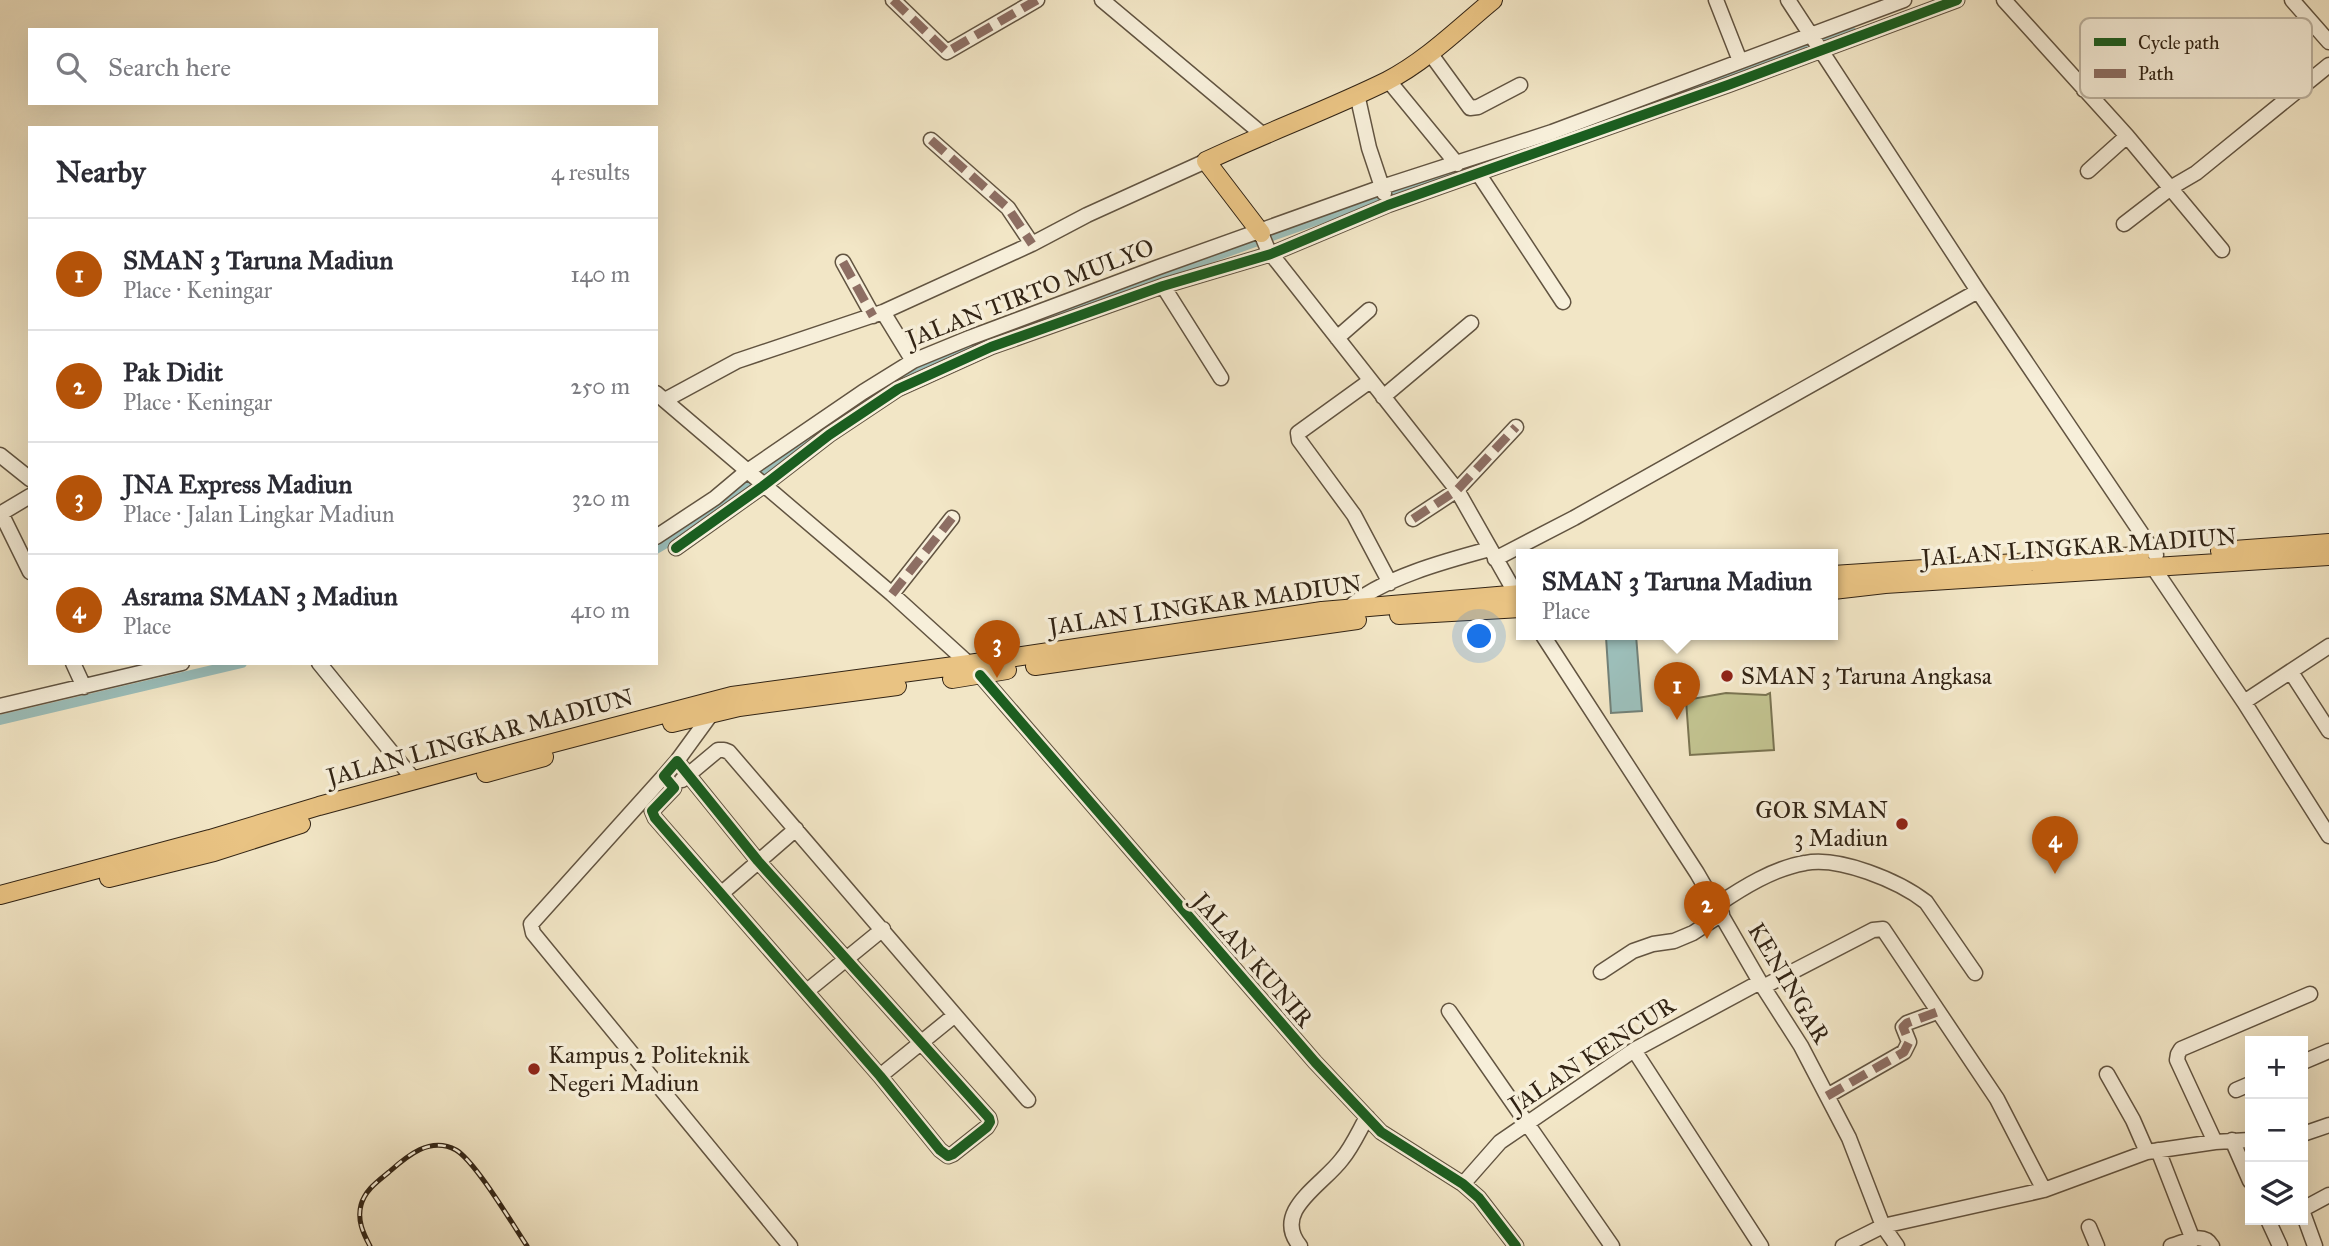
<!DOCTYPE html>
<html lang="en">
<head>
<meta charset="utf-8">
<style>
	body { margin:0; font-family:"IM FELL Great Primer",serif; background:#f7f7f7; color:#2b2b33 }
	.controls { position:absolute; right:21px; bottom:21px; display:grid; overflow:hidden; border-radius:0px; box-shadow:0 7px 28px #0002 }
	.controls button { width:63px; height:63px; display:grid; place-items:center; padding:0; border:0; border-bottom:2px solid #e1e1e2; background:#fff; color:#2b2b33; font:35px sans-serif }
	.you { position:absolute; left:1480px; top:637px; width:24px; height:24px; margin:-18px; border:5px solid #fff; border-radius:50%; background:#1a73e8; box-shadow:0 0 0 10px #1a73e833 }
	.badge { display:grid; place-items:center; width:46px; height:46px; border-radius:50%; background:#b45309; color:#fff; font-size:23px; font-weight:700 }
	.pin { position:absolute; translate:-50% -58px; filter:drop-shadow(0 2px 4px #0008) }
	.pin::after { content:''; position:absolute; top:37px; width:24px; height:21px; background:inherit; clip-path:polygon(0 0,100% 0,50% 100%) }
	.popup { position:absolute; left:1516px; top:549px; width:322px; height:91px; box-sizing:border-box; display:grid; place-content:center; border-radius:0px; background:#fff; filter:drop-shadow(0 2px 5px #0005); font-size:23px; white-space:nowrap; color:#7c7c81 }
	.popup b { font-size:26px; color:#2b2b33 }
	.popup::after { content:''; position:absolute; left:50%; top:100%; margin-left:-14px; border:14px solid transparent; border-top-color:#fff }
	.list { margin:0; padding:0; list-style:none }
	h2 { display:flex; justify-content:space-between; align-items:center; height:91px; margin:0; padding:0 28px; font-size:30px }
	h2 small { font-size:23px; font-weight:400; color:#7c7c81 }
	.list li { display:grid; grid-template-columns:46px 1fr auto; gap:21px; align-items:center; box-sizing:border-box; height:112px; padding:0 28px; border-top:2px solid #e1e1e2 }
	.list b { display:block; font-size:26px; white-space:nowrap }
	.list p { margin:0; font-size:23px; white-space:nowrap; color:#7c7c81 }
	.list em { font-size:23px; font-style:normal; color:#7c7c81 }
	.icon { flex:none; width:38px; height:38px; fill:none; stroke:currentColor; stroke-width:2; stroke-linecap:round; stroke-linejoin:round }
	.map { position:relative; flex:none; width:2329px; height:1246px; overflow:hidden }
	.search { position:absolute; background:#fff; box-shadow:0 7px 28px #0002; left:28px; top:28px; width:630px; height:77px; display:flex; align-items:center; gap:18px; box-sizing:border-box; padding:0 24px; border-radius:0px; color:#7c7c81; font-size:26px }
	.panel { position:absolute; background:#fff; box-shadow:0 7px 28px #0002; left:28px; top:126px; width:630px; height:539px; border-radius:0px }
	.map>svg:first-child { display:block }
	.green { fill:#c2c390; stroke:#7a7452; stroke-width:2 }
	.water { fill:#9cbeb9; stroke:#728077; stroke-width:2 }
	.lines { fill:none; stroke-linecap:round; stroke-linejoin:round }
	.canal { stroke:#9cbeb9; stroke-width:10 }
	.minor-casing { stroke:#625441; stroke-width:17 }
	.major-casing { stroke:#322415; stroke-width:20 }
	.minor { stroke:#f7efda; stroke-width:14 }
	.major { stroke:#e9c383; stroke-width:18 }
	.rail-casing { stroke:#322415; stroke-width:5 }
	.rail { stroke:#f7efda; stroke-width:2.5; stroke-dasharray:8; stroke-linecap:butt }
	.quiet { stroke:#8d6e63; stroke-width:9; stroke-dasharray:18 9; stroke-linecap:butt }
	.cycleway-casing { stroke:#f7efda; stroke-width:15 }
	.cycleway { stroke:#1b5e20; stroke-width:10 }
	.poi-dot { fill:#8f2418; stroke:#f7efda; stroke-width:2.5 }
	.labels { text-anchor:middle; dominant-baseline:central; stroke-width:7; stroke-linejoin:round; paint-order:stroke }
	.street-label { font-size:24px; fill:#322415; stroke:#f7efda }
	.poi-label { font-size:24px; fill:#322415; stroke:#f7efda; text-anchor:start }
	.key { fill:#f7efda; stroke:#bcb29f; stroke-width:2 }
	.key-label { font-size:19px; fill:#322415 }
</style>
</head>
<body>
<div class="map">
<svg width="2329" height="1246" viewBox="0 0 2329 1246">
	<rect width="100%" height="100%" fill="#f2e6c6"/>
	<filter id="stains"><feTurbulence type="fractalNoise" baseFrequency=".00286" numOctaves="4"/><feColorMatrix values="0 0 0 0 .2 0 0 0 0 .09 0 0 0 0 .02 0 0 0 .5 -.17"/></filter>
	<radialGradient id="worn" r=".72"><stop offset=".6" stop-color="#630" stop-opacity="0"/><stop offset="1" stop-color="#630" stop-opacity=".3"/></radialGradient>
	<path class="green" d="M1726 693 1766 695 1770 693 1774 750 1690 755 1686 700Z"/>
	<path class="water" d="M1636 635 1642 711 1611 713 1606 637Z"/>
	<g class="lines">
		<path class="canal" d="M1629 110 1852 32
			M1165 274 1495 157
			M656 549 697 525 766 469 842 415 902 377 942 358 1169 272
			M0 720 242 663"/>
		<defs>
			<path id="minor" d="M893 0 947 52 1037 0
				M1102 0 1262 134
				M1716 0 1740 61
				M1788 0 1978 291 2156 555
				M2004 0 2127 136 2222 250
				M2292 0 2329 42
				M1430 53 1470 108 1478 107 1520 85
				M1388 80 1457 164
				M2084 90 2126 57
				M1357 94 1369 148 1384 193
				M931 140 1008 208 1032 244
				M2088 171 2127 136
				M1478 173 1563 302
				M2124 224 2172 187 2196 173 2329 65
				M1261 233 1268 250 1457 490 1520 601
				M843 262 873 316
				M1163 286 1221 378
				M883 312 913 361
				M1337 338 1369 310
				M1370 381 1298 433 1299 440 1354 515 1390 583
				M656 393 892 594 969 664
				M1383 397 1471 323
				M665 400 737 361 883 312 1032 244 1087 215 1206 161
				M0 455 30 479
				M1 513 30 572
				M0 514 30 496
				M1413 519 1457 490 1516 427
				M656 537 715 498 746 472 863 392 913 361 969 338 1156 268 1382 187 1552 132 1904 0
				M676 548 763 486 829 435 898 389 991 347 1163 286 1271 254 1388 205 1728 85 1957 0
				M1495 559 1574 518 1978 291
				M2153 567 2244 702 2329 836
				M892 594 952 518
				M1349 612V608C1378 579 1449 560 1490 549
				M1542 634 1697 873 1760 982 1801 1046 1849 1138 1883 1226 1897 1246
				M73 663 84 687
				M319 663 415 781
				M2291 672 2329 731
				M980 675 1315 1062 1381 1132 1463 1184 1479 1198 1516 1246
				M2244 702 2329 646
				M0 706 182 663
				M677 761 758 861 989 1118 990 1122 987 1127 953 1154 948 1156 940 1150 880 1076 655 818 652 811 674 788 664 776Z
				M677 761 712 713
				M664 776 531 924 533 933 790 1246
				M682 780 718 750H724L729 752 1028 1100
				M722 893 796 829
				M1717 905C1742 888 1774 868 1805 863 1839 856 1899 881 1926 902L1975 973
				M1601 972 1633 951 1653 944 1674 941 1693 933 1722 914
				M1763 987 1873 930 1883 929 1997 1099 2044 1190
				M807 991 883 929
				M1449 1011 1612 1246
				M1634 1050 1761 1246
				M2303 1062 2329 1051
				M2107 1074 2133 1120 2147 1152
				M880 1076 955 1015
				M2236 1090 2250 1084
				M1827 1096 1904 1052 1909 1042 1903 1027 1907 1023 1937 1012
				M2303 1134 2329 1125
				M2232 1140 2250 1181
				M2215 1142 2177 1060 2178 1054 2181 1049 2310 994
				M2158 1150 2193 1240
				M1463 1184 1500 1142 1634 1050 1760 982
				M2303 1209 2329 1195
				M2303 1213 2315 1246
				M2268 1220 2280 1246
				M2089 1227 2097 1246
				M1300 1246C1271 1211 1323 1185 1342 1159 1352 1147 1359 1131 1367 1117
				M1843 1246 1883 1226 2044 1190 2147 1152 2215 1142 2250 1140
				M2171 1246C2185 1242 2203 1231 2212 1246"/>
			<path id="major" d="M1261 233 1206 161C1265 133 1328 110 1387 81 1426 61 1459 28 1493 0
				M2220 551 2329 543
				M1833 575 2059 560 2140 556
				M1833 590 1885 584 2329 556
				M1399 615 1521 608
				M1035 666 1357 620
				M952 679 1007 670
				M672 723 739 707 897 686
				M486 773 544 757
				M109 878 214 852 301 824
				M0 895 210 839 319 806 511 754 732 696 969 664 1322 611 1521 594"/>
		</defs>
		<use href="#minor" class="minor-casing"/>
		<use href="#major" class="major-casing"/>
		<use href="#minor" class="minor"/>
		<use href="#major" class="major"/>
		<defs>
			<path id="rail" d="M370 1246C363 1233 357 1220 361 1205 365 1190 378 1181 389 1172 407 1156 430 1136 456 1150 475 1161 513 1225 527 1246"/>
		</defs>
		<use href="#rail" class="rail-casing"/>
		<use href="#rail" class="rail"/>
		<path class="quiet" d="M893 0 947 52 1037 0
			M931 140 1008 208 1032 244
			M843 262 873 316
			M1413 519 1457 490 1516 427
			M892 594 952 518
			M1827 1096 1904 1052 1909 1042 1903 1027 1907 1023 1937 1012"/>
		<defs>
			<path id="cycleway" d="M676 548 763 486 829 435 898 389 991 347 1163 286 1271 254 1388 205 1728 85 1957 0
				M980 675 1315 1062 1381 1132 1463 1184 1479 1198 1516 1246
				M677 761 758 861 989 1118 990 1122 987 1127 953 1154 948 1156 940 1150 880 1076 655 818 652 811 674 788 664 776Z"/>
		</defs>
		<use href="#cycleway" class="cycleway-casing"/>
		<use href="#cycleway" class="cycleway"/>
	</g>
	<g class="poi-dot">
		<circle cx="1727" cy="676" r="7"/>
		<circle cx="1902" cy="824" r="7"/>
		<circle cx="534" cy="1069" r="7"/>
	</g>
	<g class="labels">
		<g class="street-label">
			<text transform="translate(1030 293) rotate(-21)">JALAN TIRTO MULYO</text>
			<text transform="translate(2079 547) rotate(-4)">JALAN LINGKAR MADIUN</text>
			<text transform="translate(1205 605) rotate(-8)">JALAN LINGKAR MADIUN</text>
			<text transform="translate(480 737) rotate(-15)">JALAN LINGKAR MADIUN</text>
			<text transform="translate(1253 960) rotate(49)">JALAN KUNIR</text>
			<text transform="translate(1789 983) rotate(59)">KENINGAR</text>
			<text transform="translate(1592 1055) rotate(-33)">JALAN KENCUR</text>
		</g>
		<g class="poi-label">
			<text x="1741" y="676">SMAN 3 Taruna Angkasa</text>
			<text x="1888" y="810" text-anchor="end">GOR SMAN<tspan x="1888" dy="28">3 Madiun</tspan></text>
			<text x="548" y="1055">Kampus 2 Politeknik<tspan x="548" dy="28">Negeri Madiun</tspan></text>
		</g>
	</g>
	<rect x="2080" y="18" width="232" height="80" rx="10" class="key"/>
	<rect x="2094" y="38" width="32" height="8" fill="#1b5e20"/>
	<rect x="2094" y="69" width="32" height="9" fill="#8d6e63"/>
	<g class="key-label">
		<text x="2138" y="49">Cycle path</text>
		<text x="2138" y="80">Path</text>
	</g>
	<rect width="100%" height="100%" filter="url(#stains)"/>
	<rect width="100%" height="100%" fill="url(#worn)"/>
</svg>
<div class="controls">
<button>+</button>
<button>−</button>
<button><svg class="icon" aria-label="layers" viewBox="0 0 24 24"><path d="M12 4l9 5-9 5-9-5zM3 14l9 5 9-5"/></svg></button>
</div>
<div class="you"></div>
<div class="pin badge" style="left:1677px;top:720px">1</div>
<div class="popup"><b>SMAN 3 Taruna Madiun</b>Place</div>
<div class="pin badge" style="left:1707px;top:939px">2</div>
<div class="pin badge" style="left:997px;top:678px">3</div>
<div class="pin badge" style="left:2055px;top:874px">4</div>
<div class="search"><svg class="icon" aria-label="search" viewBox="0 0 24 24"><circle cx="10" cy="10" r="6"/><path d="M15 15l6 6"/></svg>Search here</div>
<section class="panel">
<h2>Nearby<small>4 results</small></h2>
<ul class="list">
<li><span class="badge">1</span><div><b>SMAN 3 Taruna Madiun</b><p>Place · Keningar</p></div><em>140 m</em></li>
<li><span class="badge">2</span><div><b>Pak Didit</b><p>Place · Keningar</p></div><em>250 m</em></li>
<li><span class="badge">3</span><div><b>JNA Express Madiun</b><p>Place · Jalan Lingkar Madiun</p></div><em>320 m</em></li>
<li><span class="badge">4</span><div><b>Asrama SMAN 3 Madiun</b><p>Place</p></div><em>410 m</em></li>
</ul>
</section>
</div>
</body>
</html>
